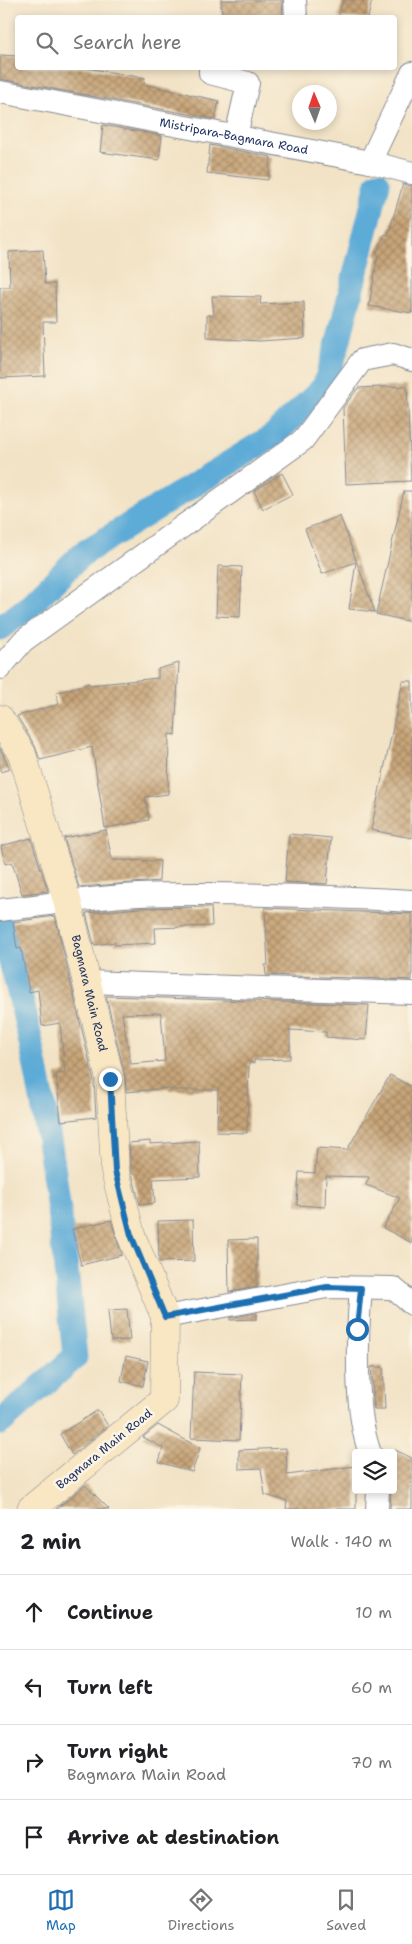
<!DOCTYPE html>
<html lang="en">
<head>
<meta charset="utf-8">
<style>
	body { margin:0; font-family:"Shantell Sans",sans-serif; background:#f6f6f6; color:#202124 }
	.controls { position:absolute; right:15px; bottom:15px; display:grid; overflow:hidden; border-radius:5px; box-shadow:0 2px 8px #0003 }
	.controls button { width:45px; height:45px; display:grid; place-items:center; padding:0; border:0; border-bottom:1px solid #e0e0e0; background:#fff; color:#202124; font:25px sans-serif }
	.compass { position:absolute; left:292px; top:85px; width:45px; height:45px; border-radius:50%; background:#fff; box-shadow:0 2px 8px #0003; rotate:358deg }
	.stop { position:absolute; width:15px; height:15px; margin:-11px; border:4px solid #1f6fb2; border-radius:50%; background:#fff }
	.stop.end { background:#1f6fb2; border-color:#fff; box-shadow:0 1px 5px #0008 }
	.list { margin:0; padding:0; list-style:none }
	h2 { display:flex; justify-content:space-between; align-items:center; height:65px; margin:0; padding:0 20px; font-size:21px }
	h2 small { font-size:16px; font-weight:400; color:#757577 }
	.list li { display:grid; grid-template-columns:32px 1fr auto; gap:15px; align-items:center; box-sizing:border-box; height:75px; padding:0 20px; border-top:1px solid #e0e0e0 }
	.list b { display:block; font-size:19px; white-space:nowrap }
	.list p { margin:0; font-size:16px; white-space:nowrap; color:#757577 }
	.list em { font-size:16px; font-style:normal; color:#757577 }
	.icon { flex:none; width:28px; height:28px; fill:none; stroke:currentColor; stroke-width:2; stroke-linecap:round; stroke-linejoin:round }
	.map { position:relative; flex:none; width:412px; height:1509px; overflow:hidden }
	.search { position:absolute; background:#fff; box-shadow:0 2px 8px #0003; left:15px; right:15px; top:15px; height:55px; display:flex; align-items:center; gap:12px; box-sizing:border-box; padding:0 18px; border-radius:5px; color:#757577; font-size:19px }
	.sheet { height:365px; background:#fff }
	nav { display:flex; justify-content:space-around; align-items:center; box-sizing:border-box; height:70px; border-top:1px solid #e0e0e0; background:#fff; font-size:14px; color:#757577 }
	nav a { display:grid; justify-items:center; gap:2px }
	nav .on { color:#1f6fb2 }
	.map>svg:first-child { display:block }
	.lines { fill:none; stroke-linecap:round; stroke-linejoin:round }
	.canal { stroke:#5dabd7; stroke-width:25 }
	.building { fill:url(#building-cross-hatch); fill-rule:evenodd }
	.street-casing { stroke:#868992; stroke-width:24 }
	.secondary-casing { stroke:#868992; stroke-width:29 }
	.street { stroke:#fff; stroke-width:22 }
	.secondary { stroke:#f9e7c3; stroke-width:28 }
	.route { stroke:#1f6fb2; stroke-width:6 }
	.labels { text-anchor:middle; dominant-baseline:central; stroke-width:5; stroke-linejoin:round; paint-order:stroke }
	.street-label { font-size:12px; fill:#1b2f5e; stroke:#fcf5e5 }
</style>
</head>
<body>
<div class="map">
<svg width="412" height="1509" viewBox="0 0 412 1509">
	<defs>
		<pattern id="building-cross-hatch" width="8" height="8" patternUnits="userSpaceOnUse" patternTransform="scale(1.25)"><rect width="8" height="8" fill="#c8a578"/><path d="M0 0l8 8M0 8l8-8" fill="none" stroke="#a28766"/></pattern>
	</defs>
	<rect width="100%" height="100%" fill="#fcf5e5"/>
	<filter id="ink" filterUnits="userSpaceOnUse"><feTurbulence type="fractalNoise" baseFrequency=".02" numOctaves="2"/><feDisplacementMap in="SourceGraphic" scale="10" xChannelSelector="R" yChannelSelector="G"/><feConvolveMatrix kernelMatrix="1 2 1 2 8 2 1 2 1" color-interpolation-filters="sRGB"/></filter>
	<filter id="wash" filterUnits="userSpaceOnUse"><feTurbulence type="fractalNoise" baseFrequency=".0096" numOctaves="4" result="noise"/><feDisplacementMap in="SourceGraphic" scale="20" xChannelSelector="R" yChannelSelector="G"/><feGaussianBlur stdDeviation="1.12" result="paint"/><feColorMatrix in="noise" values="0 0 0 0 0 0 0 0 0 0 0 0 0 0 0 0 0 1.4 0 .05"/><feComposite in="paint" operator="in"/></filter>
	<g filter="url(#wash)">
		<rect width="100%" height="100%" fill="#f2e3c6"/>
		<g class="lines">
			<path class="canal" d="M0 628 26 609 82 554 273 436 324 387 337 347 378 183
				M0 924C44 1065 61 1210 75 1357L0 1423"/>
		</g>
		<g id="blocks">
			<path class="building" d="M221 0H282L283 18H222Z
				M343 0H372L368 18H338Z
				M0 55 18 56V68H87L145 78 144 84 219 101 215 119 0 79Z
				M103 125 162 136 159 160 100 152Z
				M210 145 271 157 268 180 207 173Z
				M403 184 412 186V313L369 306 378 255 376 254 385 234 388 235Z
				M43 250 45 284H55L56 322H43L45 376 0 378V287H10L9 252Z
				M212 296 261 297 260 304 304 302 305 338 260 341 207 338V315H214Z
				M407 386 411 481 346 484 343 408 358 388Z
				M282 473 293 494 263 509 254 491Z
				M404 491H412V622L376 614Z
				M340 516 356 560 375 612 349 609 356 562 322 574 305 529Z
				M218 566 242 567 240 617 216 616Z
				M179 663 175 735 169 734 168 794 145 797 149 820 105 828 92 747 40 760 35 746 17 716 59 704 56 693 89 683V685L158 678V669Z
				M403 681H412V838L371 830Z
				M0 748 10 769 0 772Z
				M106 830 112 860 160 861 159 881 79 887 64 838Z
				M289 834 331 838 327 884 285 882Z
				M31 838 48 891 22 894 12 862 5 864 1 846Z
				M211 907 212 926 155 928 156 943 115 945V942L94 945 86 913 140 908Z
				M265 908 412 914V980L266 975 265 965H268Z
				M55 916 94 1081 96 1117 61 1121 56 1074 65 1073 60 1023 42 1026 38 990 29 992 21 948 17 949 13 922Z
				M106 996 369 1005 366 1040 326 1037V1032L290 1030V1059L254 1060V1063H249L247 1133 217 1132 218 1090H169V1088L126 1092 125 1076ZM161 1013 165 1061 131 1064 122 1014Z
				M390 1075 412 1087V1243L383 1228 400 1198 366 1185 369 1177 326 1176 325 1207 297 1205 299 1172 315 1173 317 1148 347 1150Z
				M150 1141V1144L199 1141 200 1177 153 1179 155 1203 140 1205 131 1169 129 1143Z
				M111 1220 122 1255 81 1265 72 1229Z
				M193 1220 194 1261 159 1262 158 1221Z
				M257 1239V1287L229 1292 228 1240Z
				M127 1309 130 1340 111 1341 108 1310Z
				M257 1313V1319L230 1320V1318Z
				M126 1356 148 1361 143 1386 121 1381Z
				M371 1367H383L385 1409H374Z
				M194 1372 242 1374 239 1440 191 1438Z
				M98 1410 108 1426 72 1455 60 1434Z
				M158 1425 200 1448 192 1472 159 1462 163 1448 143 1437Z
				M286 1448 287 1475 356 1466V1509H286L287 1501 265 1495 261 1468 239 1469V1450Z
				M393 1449 412 1458V1509H390L391 1490H393Z
				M85 1485 109 1509H56Z"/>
		</g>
	</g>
	<g filter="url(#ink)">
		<use href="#blocks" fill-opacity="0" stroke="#868992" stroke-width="1"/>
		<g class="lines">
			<defs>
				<g id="street">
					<path d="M295 0 296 18"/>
					<path d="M210 68V73L248 83 236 136"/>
					<path id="s1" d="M0 92 370 162 412 173"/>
					<path d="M370 162 412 73"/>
					<path d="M0 668 23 641 303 440 362 360 393 354 412 360"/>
					<path d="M0 910C47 905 92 897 139 895 230 892 322 896 412 901"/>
					<path d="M87 982 412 993"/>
					<path d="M361 1288C357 1334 354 1410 370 1453"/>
					<path d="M165 1317 327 1287 393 1288 412 1304"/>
					<path d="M377 1509 378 1490"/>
				</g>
				<g id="secondary">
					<path id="s2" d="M0 719 22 754 67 900 110 1079 115 1171 131 1235 165 1317 164 1400 31 1509"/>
				</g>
			</defs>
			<use href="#street" class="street-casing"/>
			<use href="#secondary" class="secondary-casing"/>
			<use href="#street" class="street"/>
			<use href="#secondary" class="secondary"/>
		</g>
	</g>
	<g class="lines" filter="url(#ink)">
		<path class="route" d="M110 1079 115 1171 131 1235 165 1317 327 1287 361 1288 357 1329"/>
	</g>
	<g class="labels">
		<g class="street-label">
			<text stroke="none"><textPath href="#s1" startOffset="238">Mistripara-Bagmara Road</textPath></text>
			<text stroke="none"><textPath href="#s2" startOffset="290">Bagmara Main Road</textPath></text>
			<text transform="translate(104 1449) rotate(-39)">Bagmara Main Road</text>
		</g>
	</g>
</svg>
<div class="controls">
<button><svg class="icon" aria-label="layers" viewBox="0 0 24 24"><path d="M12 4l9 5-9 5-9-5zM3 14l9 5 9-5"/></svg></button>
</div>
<svg class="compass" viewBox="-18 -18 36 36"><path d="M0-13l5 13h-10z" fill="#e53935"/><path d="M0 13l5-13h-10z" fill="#757577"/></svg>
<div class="stop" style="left:357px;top:1329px"></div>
<div class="stop end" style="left:110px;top:1079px"></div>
<div class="search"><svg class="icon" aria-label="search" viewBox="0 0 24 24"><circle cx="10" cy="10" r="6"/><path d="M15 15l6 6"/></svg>Search here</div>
</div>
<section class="sheet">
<h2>2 min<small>Walk · 140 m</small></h2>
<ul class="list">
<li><svg class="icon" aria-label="ahead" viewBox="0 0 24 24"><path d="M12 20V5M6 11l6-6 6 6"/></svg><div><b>Continue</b></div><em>10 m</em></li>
<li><svg class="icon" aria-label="left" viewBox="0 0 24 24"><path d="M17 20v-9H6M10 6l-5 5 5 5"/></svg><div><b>Turn left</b></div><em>60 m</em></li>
<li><svg class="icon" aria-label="right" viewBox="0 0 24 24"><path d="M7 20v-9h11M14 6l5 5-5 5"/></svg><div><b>Turn right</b><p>Bagmara Main Road</p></div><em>70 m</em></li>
<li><svg class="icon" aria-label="arrive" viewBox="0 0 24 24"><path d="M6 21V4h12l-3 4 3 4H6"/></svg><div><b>Arrive at destination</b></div></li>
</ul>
</section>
<nav>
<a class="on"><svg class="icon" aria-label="map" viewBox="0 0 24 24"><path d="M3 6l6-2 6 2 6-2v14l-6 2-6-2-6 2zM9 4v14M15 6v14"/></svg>Map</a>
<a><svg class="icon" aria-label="directions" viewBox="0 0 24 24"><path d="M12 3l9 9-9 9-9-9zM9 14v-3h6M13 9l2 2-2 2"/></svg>Directions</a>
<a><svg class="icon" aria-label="saved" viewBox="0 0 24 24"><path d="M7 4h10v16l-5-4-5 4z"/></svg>Saved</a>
</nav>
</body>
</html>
